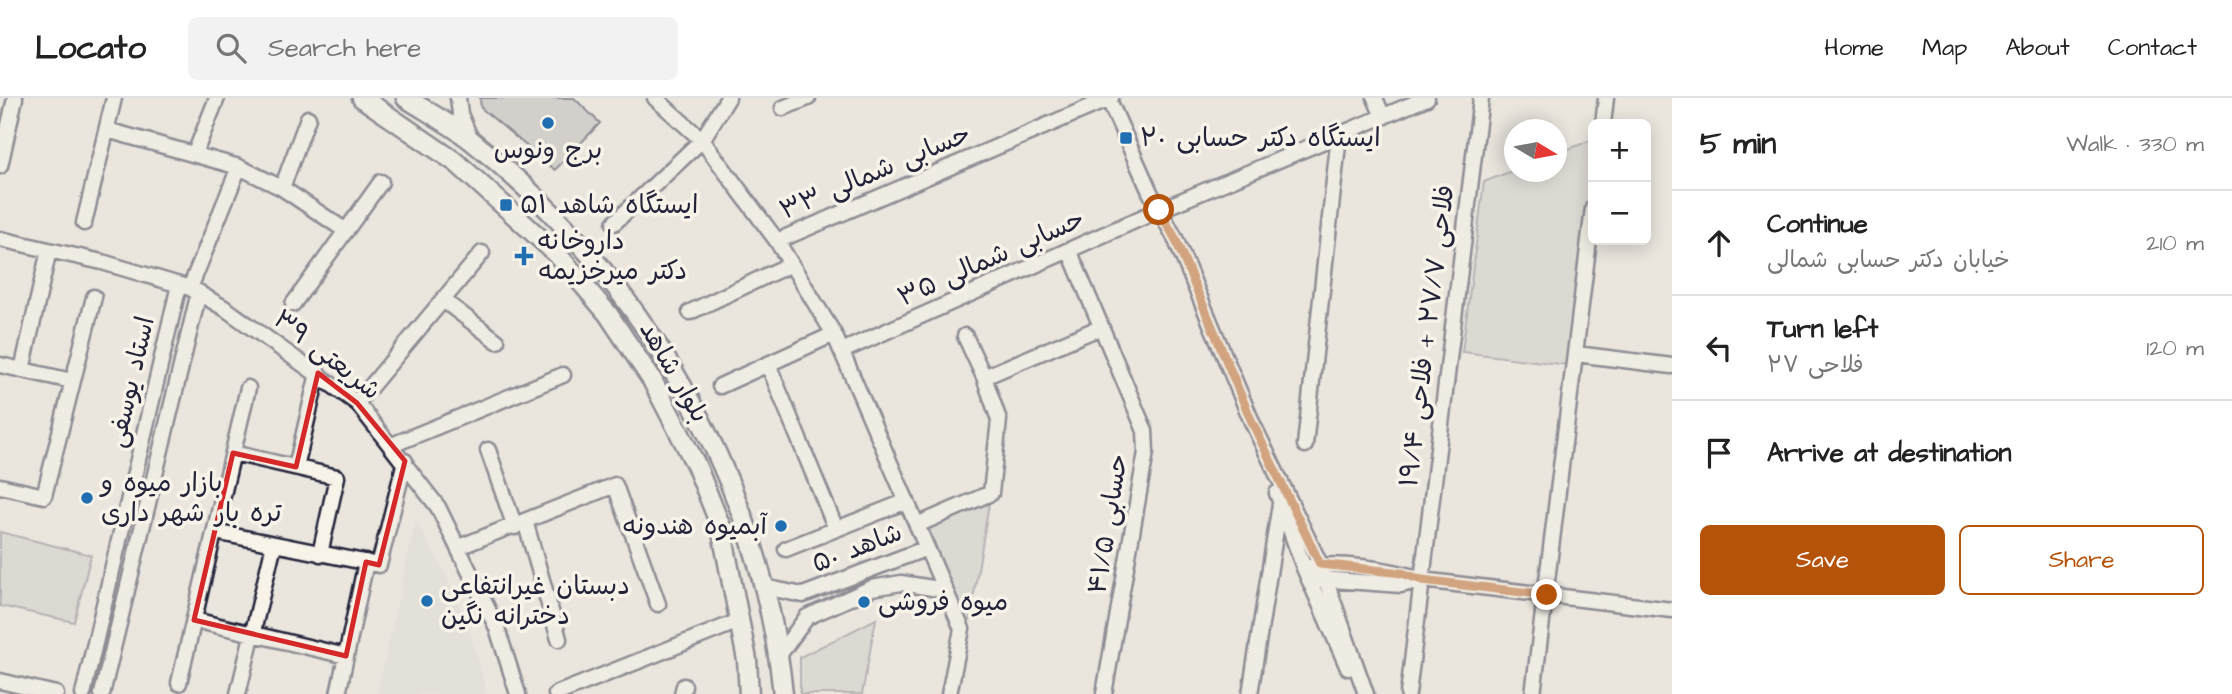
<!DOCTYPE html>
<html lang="en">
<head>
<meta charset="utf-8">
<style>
	body { margin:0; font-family:"Architects Daughter","Playpen Sans Arabic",sans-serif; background:#f2f2f2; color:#222 }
	.controls { position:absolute; right:21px; top:21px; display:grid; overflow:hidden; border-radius:10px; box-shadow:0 4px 18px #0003 }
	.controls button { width:63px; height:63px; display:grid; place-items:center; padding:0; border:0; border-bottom:2px solid #e0e0e0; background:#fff; color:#222; font:35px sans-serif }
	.compass { position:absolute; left:1504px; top:21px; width:63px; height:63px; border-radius:50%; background:#fff; box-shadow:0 4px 18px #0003; rotate:100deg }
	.stop { position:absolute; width:21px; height:21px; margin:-16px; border:5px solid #b45309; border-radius:50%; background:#fff }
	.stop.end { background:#b45309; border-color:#fff; box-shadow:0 2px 7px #0008 }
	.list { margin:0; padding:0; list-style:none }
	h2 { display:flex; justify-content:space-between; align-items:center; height:91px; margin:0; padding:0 28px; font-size:30px }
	h2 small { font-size:23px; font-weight:400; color:#767676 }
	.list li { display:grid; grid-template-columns:46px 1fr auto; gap:21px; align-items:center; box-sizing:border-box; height:105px; padding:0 28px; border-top:2px solid #e0e0e0 }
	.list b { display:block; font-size:26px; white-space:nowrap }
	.list p { margin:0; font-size:23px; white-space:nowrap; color:#767676 }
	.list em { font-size:23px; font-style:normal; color:#767676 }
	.actions { display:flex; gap:14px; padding:21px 28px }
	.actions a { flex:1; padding:16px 0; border:2px solid #b45309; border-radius:10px; text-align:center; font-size:24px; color:#b45309 }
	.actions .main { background:#b45309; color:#fff }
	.icon { flex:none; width:38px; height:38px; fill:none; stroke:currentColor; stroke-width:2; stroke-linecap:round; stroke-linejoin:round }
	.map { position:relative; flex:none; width:1672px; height:596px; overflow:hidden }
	header { display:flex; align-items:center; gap:42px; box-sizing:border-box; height:98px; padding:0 35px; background:#fff; border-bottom:2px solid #e0e0e0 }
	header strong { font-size:33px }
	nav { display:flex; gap:38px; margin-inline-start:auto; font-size:24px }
	.search { width:490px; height:63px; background:#f2f2f2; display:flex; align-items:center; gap:18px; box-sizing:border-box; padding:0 24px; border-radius:10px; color:#767676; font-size:26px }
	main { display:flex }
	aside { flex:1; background:#fff }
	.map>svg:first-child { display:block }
	.built { fill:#dbd8d2 }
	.green { fill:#cdc9c6; stroke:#787680; stroke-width:2 }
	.building { fill:#b8b6b5; stroke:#22223b; stroke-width:2 }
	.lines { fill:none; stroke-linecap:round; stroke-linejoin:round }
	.minor-casing { stroke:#22223b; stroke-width:19 }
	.major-casing { stroke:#22223b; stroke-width:23 }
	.minor { stroke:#f7f3e8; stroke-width:14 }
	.major { stroke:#f7f3e8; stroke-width:18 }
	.route { stroke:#b45309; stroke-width:9 }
	.marked { fill:none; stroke:#d62828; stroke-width:5; stroke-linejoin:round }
	.poi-dot { fill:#1f6fb2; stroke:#f7f3e8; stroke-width:2.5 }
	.labels { text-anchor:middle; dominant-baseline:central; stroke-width:7; stroke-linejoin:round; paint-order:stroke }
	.poi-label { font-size:26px; fill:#22223b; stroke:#f7f3e8; text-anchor:start }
	.street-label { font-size:26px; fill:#22223b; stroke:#f7f3e8 }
</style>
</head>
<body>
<header>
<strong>Locato</strong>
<div class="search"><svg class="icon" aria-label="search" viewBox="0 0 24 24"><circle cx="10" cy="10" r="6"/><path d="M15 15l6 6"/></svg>Search here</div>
<nav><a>Home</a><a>Map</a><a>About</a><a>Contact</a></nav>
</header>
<main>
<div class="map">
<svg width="1672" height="596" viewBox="0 0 1672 596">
	<rect width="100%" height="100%" fill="#eae6de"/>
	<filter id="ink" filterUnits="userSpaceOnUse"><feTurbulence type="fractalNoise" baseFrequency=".0143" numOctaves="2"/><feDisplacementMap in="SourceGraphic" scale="14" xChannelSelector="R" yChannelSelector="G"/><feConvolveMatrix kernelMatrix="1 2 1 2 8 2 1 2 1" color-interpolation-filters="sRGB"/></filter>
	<g filter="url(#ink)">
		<path class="built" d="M416 423 445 475 469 530 487 596H377Z"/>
		<path class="green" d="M1593 41V65L1567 267 1462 254 1484 84 1514 72 1556 74 1557 56Z
			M989 405 968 532 929 430Z
			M0 434 91 457 74 524 0 508Z
			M876 521 862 596H800V559Z"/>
		<path class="building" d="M480 0H574L600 25 555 72 481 10Z"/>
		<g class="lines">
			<defs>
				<path id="minor" d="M458 0 460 16 471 42
					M655 0 702 42 777 143 834 236 962 531 949 596
					M1108 0 1150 94 1175 140 1252 324 1320 466 1366 596
					M1375 0 1383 19
					M783 10 808 0
					M1603 26 1606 0
					M107 32 239 69 282 90 346 133
					M195 55 217 0
					M0 68 15 0
					M282 90 308 20
					M84 125 114 0
					M614 125 702 42 728 0
					M0 141 102 164 190 190 226 211 357 305 438 409 497 530 518 596
					M777 143 1111 0
					M1069 152 1145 333 1146 354 1104 596
					M190 190 239 69
					M443 202 497 243
					M293 206 381 84
					M690 214 791 166
					M842 253 1159 112 1427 0
					M1576 256 1672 268
					M768 266 836 431
					M0 267 72 283
					M22 272 49 152
					M984 279 1101 229
					M720 288 834 236
					M357 305 482 155
					M392 347 563 277
					M1305 347 1339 37
					M488 352 515 429
					M233 355 337 379 320 456
					M296 369 318 275
					M0 388 44 398 94 199
					M1277 395 1304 470 1348 570
					M525 423 559 541
					M917 427 991 395 999 322 984 279 965 238
					M215 434 379 467 405 363
					M459 449 615 387 658 506
					M786 451 907 403
					M1304 470C1334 463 1393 471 1422 482L1672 512
					M1319 481 1401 487 1421 482
					M764 489 803 497 927 450
					M194 522 346 558
					M779 557 807 519 872 490 901 485 945 492
					M0 583 56 596
					M179 585 248 290
					M83 596 179 187
					M102 596 199 194
					M238 596 274 446
					M338 596 366 464
					M556 596 739 523
					M682 596 684 588
					M1250 596 1280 406
					M1408 596 1481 0
					M1533 596 1593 110"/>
				<path id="major" d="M362 0 457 65 557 156 608 216 652 282 696 367 721 429 747 562 749 596
					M406 0C428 14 452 27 472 43 641 178 761 380 783 596"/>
			</defs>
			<use href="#minor" class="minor-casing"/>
			<use href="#major" class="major-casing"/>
			<use href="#minor" class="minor"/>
			<use href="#major" class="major"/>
		</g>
	</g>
	<g class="lines" filter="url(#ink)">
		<path class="route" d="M1159 112 1175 140 1252 324 1320 466 1402 475 1422 482 1547 497"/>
	</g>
	<path d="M0 0H1672V596H0ZM318 275 357 305 405 363 379 467 366 464 346 558 194 522 233 355 296 369Z" fill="#eae6de" fill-opacity=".55" fill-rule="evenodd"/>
	<path class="marked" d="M318 275 357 305 405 363 379 467 366 464 346 558 194 522 233 355 296 369Z"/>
	<g class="poi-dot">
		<circle cx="548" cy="25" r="7"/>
		<rect x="1119" y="33" width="14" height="14" rx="3.5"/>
		<rect x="499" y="100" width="14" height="14" rx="3.5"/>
		<path d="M520.5 147.5h7v7h7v7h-7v7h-7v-7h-7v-7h7z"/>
		<circle cx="87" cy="400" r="7"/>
		<circle cx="781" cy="428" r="7"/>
		<circle cx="427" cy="503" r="7"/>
		<circle cx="864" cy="504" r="7"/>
	</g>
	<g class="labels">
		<g class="poi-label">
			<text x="1140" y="40">ایستگاه دکتر حسابی ۲۰</text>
			<text x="548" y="52" text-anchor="middle">برج ونوس</text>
			<text x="520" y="107">ایستگاه شاهد ۵۱</text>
			<text x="538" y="143">داروخانه<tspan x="538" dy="30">دکتر میرخزیمه</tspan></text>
			<text x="101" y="385">بازار میوه و<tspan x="101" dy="30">تره بار شهر داری</tspan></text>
			<text x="767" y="428" text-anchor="end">آبمیوه هندونه</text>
			<text x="441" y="488">دبستان غیرانتفاعی<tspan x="441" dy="30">دخترانه نگین</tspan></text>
			<text x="878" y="504">میوه فروشی</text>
		</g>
		<g class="street-label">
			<text transform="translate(875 74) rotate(-23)">حسابی شمالی ۳۳</text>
			<text transform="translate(991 160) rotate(-24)">حسابی شمالی ۳۵</text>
			<text transform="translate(1427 238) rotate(-83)">فلاحی ۲۷/۷ + فلاحی ۱۹/۴</text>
			<text transform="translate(327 257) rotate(38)">شریعتی ۳۹</text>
			<text transform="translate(674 274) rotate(60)">بلوار شاهد</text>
			<text transform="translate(131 284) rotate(-77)">استاد یوسفی</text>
			<text transform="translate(1108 426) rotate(-81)">حسابی ۴۱/۵</text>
			<text transform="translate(857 450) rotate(-21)">شاهد ۵۰</text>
		</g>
	</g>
</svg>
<div class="controls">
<button>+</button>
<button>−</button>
</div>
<svg class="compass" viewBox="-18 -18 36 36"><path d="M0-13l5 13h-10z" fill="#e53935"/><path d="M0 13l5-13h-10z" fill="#767676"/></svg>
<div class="stop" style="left:1159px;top:112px"></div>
<div class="stop end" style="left:1547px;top:497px"></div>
</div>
<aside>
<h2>5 min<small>Walk · 330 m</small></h2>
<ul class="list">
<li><svg class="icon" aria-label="ahead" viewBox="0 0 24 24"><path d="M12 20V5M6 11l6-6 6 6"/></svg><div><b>Continue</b><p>خیابان دکتر حسابی شمالی</p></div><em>210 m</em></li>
<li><svg class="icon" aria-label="left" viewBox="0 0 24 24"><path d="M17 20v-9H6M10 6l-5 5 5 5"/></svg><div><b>Turn left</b><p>فلاحی ۲۷</p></div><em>120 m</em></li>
<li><svg class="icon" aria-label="arrive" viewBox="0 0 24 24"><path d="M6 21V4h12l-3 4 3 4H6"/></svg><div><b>Arrive at destination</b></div></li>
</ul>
<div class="actions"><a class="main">Save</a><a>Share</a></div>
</aside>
</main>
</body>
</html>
